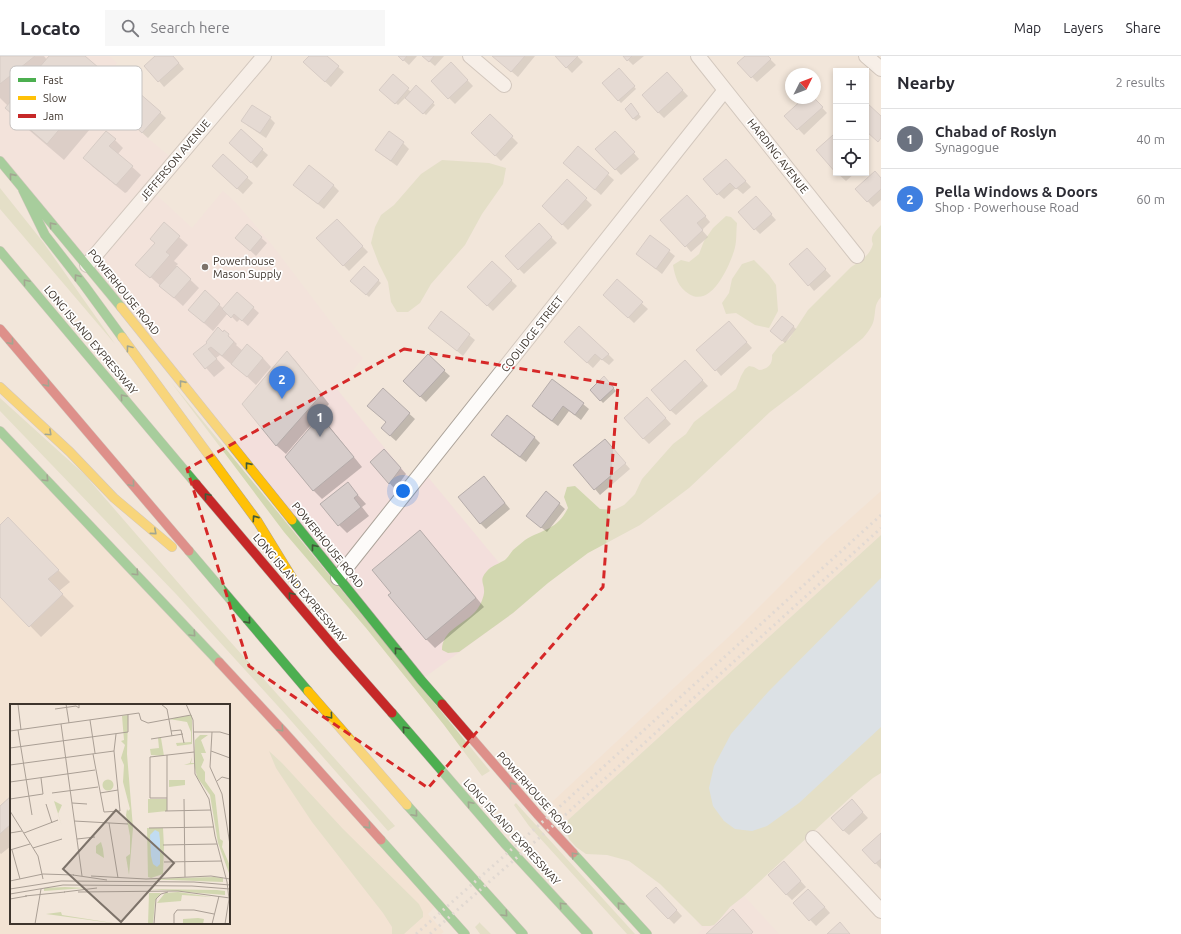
<!DOCTYPE html>
<html lang="en">
<head>
<meta charset="utf-8">
<style>
	body { margin:0; font-family:Ubuntu,sans-serif; background:#f7f7f7; color:#2b2b33 }
	.controls { position:absolute; right:12px; top:12px; display:grid; overflow:hidden; border-radius:0px; box-shadow:0 2px 6px #0003 }
	.controls button { width:36px; height:36px; display:grid; place-items:center; padding:0; border:0; border-bottom:1px solid #e1e1e2; background:#fff; color:#2b2b33; font:20px sans-serif }
	.compass { position:absolute; left:785px; top:12px; width:36px; height:36px; border-radius:50%; background:#fff; box-shadow:0 2px 6px #0003; rotate:48deg }
	.you { position:absolute; left:403px; top:435px; width:14px; height:14px; margin:-10px; border:3px solid #fff; border-radius:50%; background:#1a73e8; box-shadow:0 0 0 6px #1a73e833 }
	.badge { display:grid; place-items:center; width:26px; height:26px; border-radius:50%; background:#0b8043; color:#fff; font-size:13px; font-weight:700 }
	.pin { position:absolute; translate:-50% -33px; filter:drop-shadow(0 1px 2px #0008) }
	.pin::after { content:''; position:absolute; top:21px; width:14px; height:12px; background:inherit; clip-path:polygon(0 0,100% 0,50% 100%) }
	.list { margin:0; padding:0; list-style:none }
	h2 { display:flex; justify-content:space-between; align-items:center; height:52px; margin:0; padding:0 16px; font-size:17px }
	h2 small { font-size:13px; font-weight:400; color:#7c7c81 }
	.list li { display:grid; grid-template-columns:26px 1fr auto; gap:12px; align-items:center; box-sizing:border-box; height:60px; padding:0 16px; border-top:1px solid #e1e1e2 }
	.list b { display:block; font-size:15px; white-space:nowrap }
	.list p { margin:0; font-size:13px; white-space:nowrap; color:#7c7c81 }
	.list em { font-size:13px; font-style:normal; color:#7c7c81 }
	.icon { flex:none; width:22px; height:22px; fill:none; stroke:currentColor; stroke-width:2; stroke-linecap:round; stroke-linejoin:round }
	.map { position:relative; flex:none; width:881px; height:878px; overflow:hidden }
	header { display:flex; align-items:center; gap:24px; box-sizing:border-box; height:56px; padding:0 20px; background:#fff; border-bottom:1px solid #e1e1e2 }
	header strong { font-size:19px }
	nav { display:flex; gap:22px; margin-inline-start:auto; font-size:14px }
	.search { width:280px; height:36px; background:#f7f7f7; display:flex; align-items:center; gap:10px; box-sizing:border-box; padding:0 14px; border-radius:0px; color:#7c7c81; font-size:15px }
	main { display:flex }
	aside { flex:1; background:#fff }
	.map>svg:first-child { display:block }
	.commercial { fill:#f3dfdc }
	.built { fill:#f4dfcb; fill-rule:evenodd }
	.green { fill:#d2d7b0 }
	.water { fill:#c1dcf2 }
	.shadow { fill:#0003 }
	.building { fill:#d6ccca; stroke:#b5acaa }
	.lines { fill:none; stroke-linecap:round; stroke-linejoin:round }
	.street-casing { stroke:#aca39a; stroke-width:16 }
	.fast-casing { stroke:#aca39a; stroke-width:10 }
	.slow-casing { stroke:#aca39a; stroke-width:10 }
	.jam-casing { stroke:#aca39a; stroke-width:10 }
	.street { stroke:#fdfbf9; stroke-width:14 }
	.fast { stroke:#4caf50; stroke-width:9 }
	.slow { stroke:#ffc107; stroke-width:9 }
	.jam { stroke:#c62828; stroke-width:9 }
	.rail { stroke:#cdcac7; stroke-width:3; stroke-dasharray:2 4; stroke-linecap:butt }
	.oneway { stroke:#425a38 }
	.marked { fill:none; stroke:#d62828; stroke-width:3; stroke-dasharray:8 5; stroke-linejoin:round }
	.poi-dot { fill:#7d736a; stroke:#fff; stroke-width:1.5 }
	.labels { text-anchor:middle; dominant-baseline:central; stroke-width:3.5; stroke-linejoin:round; paint-order:stroke }
	.street-label { font-size:11px; fill:#3e352d; stroke:#fff }
	.poi-label { font-size:11px; fill:#3e352d; stroke:#fff; text-anchor:start }
	.inset-road { fill:none; stroke:#aa9f95; stroke-width:1 }
	.view { fill:#7d736a; fill-opacity:0.15; stroke:#7d736a; stroke-width:2 }
	.inset-edge { fill:none; stroke:#3e352d; stroke-width:2 }
	.key { fill:#fff; stroke:#c5c2c0; stroke-width:1 }
	.key-label { font-size:11px; fill:#3e352d }
</style>
</head>
<body>
<header>
<strong>Locato</strong>
<div class="search"><svg class="icon" aria-label="search" viewBox="0 0 24 24"><circle cx="10" cy="10" r="6"/><path d="M15 15l6 6"/></svg>Search here</div>
<nav><a>Map</a><a>Layers</a><a>Share</a></nav>
</header>
<main>
<div class="map">
<svg width="881" height="878" viewBox="0 0 881 878">
	<rect width="100%" height="100%" fill="#f2e6da"/>
	<path class="commercial" d="M0 0H109L117 7 92 36 174 104 151 134 192 172 223 135 236 147 272 189 342 281 363 302 337 333 378 384 414 427 423 415 529 543 513 557 421 624 0 105Z
		M734 829 779 878H697L703 873 696 865Z"/>
	<path class="built" d="M0 375 438 848 428 858 444 876 441 878H0ZM11 649H229V867H11Z
		M881 435V479L568 764 552 746 738 572 825 485Z"/>
	<path class="green" d="M442 104 489 107 506 112 503 128 482 158 465 189 431 228 420 247 408 256H397L391 246 388 226 379 208 371 187 375 171 381 159 394 149 421 118Z
		M0 132 43 186 115 288 0 153Z
		M726 160 731 161 737 167C736 176 737 187 734 195 729 211 711 252 689 238 678 231 675 221 673 209L681 204 689 206 699 198 704 185 713 172Z
		M881 169V241C874 249 876 253 874 263 873 270 867 277 863 282L799 334 770 356 689 432 640 469 588 497 548 527 513 557 459 596 448 597 442 594C442 574 463 569 475 556 479 552 483 544 484 537 485 527 478 525 487 515 491 510 498 508 503 505 507 503 510 498 513 494 517 491 521 487 525 484 543 473 557 474 568 452L564 441 567 431 575 430 600 453 614 454 624 449 635 438 642 423 673 388 686 378 694 366 736 333 741 320 745 313 749 310 754 311 759 314C768 313 773 308 772 299L779 290 789 283 808 254 851 211C861 205 870 199 873 188 869 180 876 175 881 169Z
		M754 204 769 219 776 229 778 255 769 272 755 269 736 257 726 258 722 247 729 237 732 223 742 208Z
		M171 326 490 715 482 720 444 669 366 572 284 476Z
		M0 342 84 418 194 545 395 770 388 775 286 659 176 538 0 355Z
		M881 479V717L873 722 853 739 744 840 730 851 720 863 714 869 710 870H702L660 828 629 805 607 799 586 798 576 791 569 783 566 774 568 764Z
		M269 695 282 707 343 773 419 848 423 856V861L404 878H392V871L383 857 312 766 276 712Z
		M516 747 635 878H627L529 770 514 749Z
		M480 866V867L491 878H480L475 871Z"/>
	<path class="water" d="M881 522V671L799 747 767 770 752 775 735 773 724 765 713 750 709 732 714 710 731 678 768 636Z"/>
	<path class="shadow" d="M0 0H44L47 4 50 0H84L105 18 122 35 64 104 23 69 6 52 8 50 0 42Z
		M157 0H173L184 13 164 31 159 25Z
		M310 0H326L344 16 331 31 310 12Z
		M399 0H417L409 9Z
		M423 0H444L435 10Z
		M493 0H535L518 21Z
		M556 0H577L583 6 572 17Z
		M624 0H644L633 9Z
		M746 0H767L776 9 757 26 752 21Z
		M451 7 473 30 455 48 432 25Z
		M619 13 636 33 621 47 603 27Z
		M393 20 411 36 416 31 435 49 426 59 406 41 398 49 381 34Z
		M672 23 688 40 664 62 658 56Z
		M139 37 166 62 148 82 126 62Z
		M805 42H813L827 57 804 79 786 60Z
		M633 51 641 61 636 65 633 62Z
		M490 59 518 87 501 105 473 77Z
		M270 62 275 67 266 82 248 70 243 65Z
		M241 75 268 99 257 112 236 93Z
		M389 77 403 87 409 93 397 110 382 99 377 94Z
		M621 82 639 103 621 119 597 93Z
		M115 84 123 92 118 98 141 119 127 136 125 137 93 111 85 102Z
		M578 92 614 124 601 139 570 112Z
		M223 100 253 127 243 138 219 116Z
		M731 110 751 131 743 138 736 132 724 143 718 138Z
		M837 117H855L846 125Z
		M881 123V144L873 151 856 133Z
		M567 125 592 149 568 174 544 150Z
		M333 129 339 135 324 153 300 134Z
		M693 146 710 166 702 174 708 181 691 196 686 190Z
		M761 147 776 164 760 178 755 173Z
		M337 164 368 196 349 215 318 182Z
		M164 168 188 189 174 205 178 208 176 210 199 232 183 250 137 209 156 187Z
		M539 169 557 187 524 218 506 200Z
		M248 170 267 187 256 200 242 187Z
		M650 180 675 200 662 218 643 203Z
		M812 199 831 220 814 235 809 229Z
		M492 206 517 230 493 255 468 231Z
		M364 211 381 227 369 241 351 225Z
		M617 225 648 253 634 267 610 244Z
		M205 236 224 253 237 237 259 257 248 270 240 263 237 266 228 257 213 275 189 254Z
		M442 257 475 284 463 300 429 272Z
		M793 270 796 273 785 287 774 278Z
		M734 272 752 292 721 320 716 314Z
		M225 276 237 288 236 289 243 295 263 302 271 311 256 329 232 307 231 308 220 299 216 302 225 312 214 321 194 298Z
		M571 292 608 298 614 304 609 309 601 303 593 312Z
		M287 296 296 305 329 348 286 398 277 390 243 348Z
		M428 300 450 320 426 346 404 325Z
		M690 311 708 330 676 359 670 354Z
		M604 322 616 335 603 347 591 334Z
		M383 334 415 363 396 385 388 378 387 366Z
		M583 348 589 353 581 364 569 355 558 370 539 356 533 350Z
		M653 348 671 368 649 388 643 382Z
		M507 361 535 382 540 387 526 406 498 385 493 379Z
		M320 362 329 370 362 411 322 443 314 435 286 401Z
		M610 390 630 413 600 439 595 433Z
		M390 400 406 418 395 433 371 407Z
		M489 427 510 453 486 473 480 467Z
		M348 428 366 448 362 451 369 460 347 477 339 469Z
		M546 436 565 453 547 476 533 465Z
		M0 471 19 474 70 526 59 535 74 550 41 581 0 539Z
		M420 476 428 484 484 551 435 592 427 584 389 539 392 537Z
		M11 741V790L1 798 0 797V752Z
		M857 750 868 762 849 779 843 774Z
		M881 778V813L863 794Z
		M789 812 806 831 792 844 786 838Z
		M656 832 682 860 674 868 647 840Z
		M814 839 830 857 816 870 794 847Z"/>
	<path class="building" d="M0 0H35L0 28Z
		M49 0H85L106 18 47 88 5 52Z
		M155 0H173L179 7 158 26 144 10Z
		M309 0H327L339 10 325 26 303 6Z
		M398 0H407L403 5Z
		M422 0H434L429 6Z
		M492 0H525L511 16Z
		M555 0H578L566 12Z
		M623 0H632L627 5Z
		M745 0H768L771 3 751 22 737 7Z
		M451 6 468 24 448 43 431 25Z
		M619 12 635 30 618 45 602 27Z
		M667 16 683 34 658 57 642 39Z
		M393 18 409 32 395 48 379 34Z
		M416 29 434 46 423 58 405 42Z
		M138 36 161 56 142 77 119 56Z
		M804 42H814L823 51 797 74 784 60Z
		M631 47 639 58 633 63 625 53Z
		M866 47H867L881 60V82L878 86 866 75Z
		M252 49 271 61 260 77 241 65Z
		M490 58 513 80 495 100 471 77Z
		M241 73 263 93 251 107 229 87Z
		M106 75 116 83 109 90 133 110 116 129 83 102Z
		M389 75 404 86 391 105 375 94Z
		M615 75 635 96 615 114 595 93Z
		M833 79 836 83V117L816 94Z
		M578 90 609 117 595 134 563 107Z
		M223 98 248 121 237 133 212 110Z
		M726 103 746 125 736 133 730 127 717 139 703 123Z
		M309 109 334 129 318 148 293 129Z
		M875 115 881 122V133L867 146 855 133Z
		M567 123 587 142 562 169 542 150Z
		M687 139 706 160 697 167 703 174 685 191 660 164Z
		M756 140 772 158 754 174 738 156Z
		M337 163 363 190 343 210 316 182Z
		M164 166 180 180 166 196 170 199 150 222 135 209 155 187 150 183Z
		M539 167 552 181 518 214 505 200Z
		M247 168 262 181 250 195 235 182Z
		M650 179 670 194 656 213 636 198Z
		M807 192 826 213 808 230 789 208Z
		M492 205 512 224 487 250 467 231Z
		M177 210 191 223 174 242 159 230Z
		M364 210 379 224 366 239 350 225Z
		M617 223 643 246 628 262 603 239Z
		M205 234 220 248 204 267 188 254Z
		M237 236 254 251 242 265 234 258 231 262 222 253Z
		M441 255 470 278 457 295 428 272Z
		M782 260 794 270 782 285 770 275Z
		M729 265 747 286 715 315 696 294Z
		M579 270 609 298 602 304 595 298 587 307 564 286Z
		M218 271 223 276 224 274 229 278 228 280 234 286 222 300 211 291 208 293 217 303 205 313 193 298 207 287 206 286Z
		M247 288 263 302 247 321 231 308Z
		M287 295 322 338 276 390 242 348Z
		M428 298 445 314 420 341 403 325Z
		M685 304 703 324 670 355 651 334Z
		M604 320 614 332 600 345 590 334Z
		M552 323 584 347 575 359 563 350 552 365 532 350Z
		M383 332 410 357 390 380 381 372 386 366 367 350Z
		M647 341 666 362 643 383 624 362Z
		M507 359 535 381 520 401 491 379Z
		M320 360 354 401 313 435 285 401Z
		M605 383 626 407 594 434 573 409Z
		M384 393 401 412 389 428 370 406Z
		M484 420 505 447 480 468 458 441Z
		M348 426 358 439 354 442 361 451 338 470 320 448Z
		M546 435 560 447 541 472 526 460Z
		M8 461 59 514 48 523 63 538 29 571 0 541V469Z
		M420 474 476 542 426 584 388 539 391 537 372 514Z
		M11 740V768L0 778V750Z
		M852 743 863 756 843 775 831 762Z
		M881 777V803L875 808 862 794Z
		M784 805 801 825 786 839 768 819Z
		M656 831 677 854 668 863 646 840Z
		M808 833 825 851 809 865 793 847Z
		M733 853 753 876 751 878H706Z
		M840 866 850 878H827Z"/>
	<g class="lines">
		<defs>
			<path id="street" d="M470 0 504 29
				M698 0 857 200
				M866 0 881 13
				M87 209 264 0
				M338 522 725 34
				M813 782 881 855"/>
			<path id="fast" d="M0 105 121 251
				M23 134 45 179 84 229 122 281
				M0 195 196 428
				M0 375 219 606
				M292 464 421 624 442 648
				M189 495 308 635
				M392 657 505 788 588 878
				M407 749 523 878
				M381 784 465 878
				M573 797 647 878"/>
			<path id="slow" d="M121 251 292 464
				M122 281 258 466 296 528
				M0 331 70 396 114 442 172 491
				M308 635 407 749"/>
			<path id="jam" d="M0 273 189 495
				M196 428 334 591 392 657
				M219 606 284 676 381 784
				M442 648 538 759 573 797"/>
		</defs>
		<use href="#street" class="street-casing"/>
		<use href="#fast" class="fast-casing"/>
		<use href="#slow" class="slow-casing"/>
		<use href="#jam" class="jam-casing"/>
		<use href="#street" class="street"/>
		<use href="#fast" class="fast"/>
		<use href="#slow" class="slow"/>
		<use href="#jam" class="jam"/>
		<path class="rail" d="M416 878 557 753 881 459
			M430 878 564 760 881 472"/>
	</g>
	<defs><path id="oneway-chevron" d="M-2-3.5L2.5 0L-2 3.5" fill="none" stroke-width="1.6" stroke-linecap="round" stroke-linejoin="round"/></defs>
	<g class="oneway">
		<use href="#oneway-chevron" transform="translate(12 120) rotate(-129)"/>
		<use href="#oneway-chevron" transform="translate(52 169) rotate(-131)"/>
		<use href="#oneway-chevron" transform="translate(77 221) rotate(-127)"/>
		<use href="#oneway-chevron" transform="translate(26 226) rotate(-130)"/>
		<use href="#oneway-chevron" transform="translate(11 286) rotate(49)"/>
		<use href="#oneway-chevron" transform="translate(129 292) rotate(-127)"/>
		<use href="#oneway-chevron" transform="translate(182 327) rotate(-129)"/>
		<use href="#oneway-chevron" transform="translate(47 328) rotate(50)"/>
		<use href="#oneway-chevron" transform="translate(123 341) rotate(-130)"/>
		<use href="#oneway-chevron" transform="translate(49 377) rotate(43)"/>
		<use href="#oneway-chevron" transform="translate(248 409) rotate(-129)"/>
		<use href="#oneway-chevron" transform="translate(46 423) rotate(46)"/>
		<use href="#oneway-chevron" transform="translate(132 428) rotate(50)"/>
		<use href="#oneway-chevron" transform="translate(207 440) rotate(-130)"/>
		<use href="#oneway-chevron" transform="translate(255 462) rotate(-125)"/>
		<use href="#oneway-chevron" transform="translate(154 476) rotate(41)"/>
		<use href="#oneway-chevron" transform="translate(314 491) rotate(-128)"/>
		<use href="#oneway-chevron" transform="translate(136 517) rotate(46)"/>
		<use href="#oneway-chevron" transform="translate(291 539) rotate(-130)"/>
		<use href="#oneway-chevron" transform="translate(248 565) rotate(49)"/>
		<use href="#oneway-chevron" transform="translate(193 578) rotate(47)"/>
		<use href="#oneway-chevron" transform="translate(397 594) rotate(-129)"/>
		<use href="#oneway-chevron" transform="translate(330 660) rotate(50)"/>
		<use href="#oneway-chevron" transform="translate(281 673) rotate(47)"/>
		<use href="#oneway-chevron" transform="translate(405 673) rotate(-131)"/>
		<use href="#oneway-chevron" transform="translate(512 729) rotate(-132)"/>
		<use href="#oneway-chevron" transform="translate(470 748) rotate(-131)"/>
		<use href="#oneway-chevron" transform="translate(415 758) rotate(49)"/>
		<use href="#oneway-chevron" transform="translate(368 770) rotate(48)"/>
		<use href="#oneway-chevron" transform="translate(574 799) rotate(-133)"/>
		<use href="#oneway-chevron" transform="translate(562 849) rotate(-133)"/>
		<use href="#oneway-chevron" transform="translate(620 849) rotate(-132)"/>
		<use href="#oneway-chevron" transform="translate(505 858) rotate(47)"/>
	</g>
	<path d="M0 0H881V878H0ZM404 293 618 329 603 531 428 732 249 610 187 413Z" fill="#f2e6da" fill-opacity=".55" fill-rule="evenodd"/>
	<path class="marked" d="M404 293 618 329 603 531 428 732 249 610 187 413Z"/>
	<circle class="poi-dot" cx="205" cy="211" r="4"/>
	<g class="labels">
		<g class="street-label">
			<text transform="translate(778 100) rotate(52)">HARDING AVENUE</text>
			<text transform="translate(175 104) rotate(-50)">JEFFERSON AVENUE</text>
			<text transform="translate(124 236) rotate(51)">POWERHOUSE ROAD</text>
			<text transform="translate(532 278) rotate(-52)">COOLIDGE STREET</text>
			<text transform="translate(91 284) rotate(50)">LONG ISLAND EXPRESSWAY</text>
			<text transform="translate(328 489) rotate(51)">POWERHOUSE ROAD</text>
			<text transform="translate(300 532) rotate(50)">LONG ISLAND EXPRESSWAY</text>
			<text transform="translate(535 737) rotate(48)">POWERHOUSE ROAD</text>
			<text transform="translate(512 776) rotate(48)">LONG ISLAND EXPRESSWAY</text>
		</g>
		<g class="poi-label">
			<text x="213" y="205">Powerhouse<tspan x="213" dy="13">Mason Supply</tspan></text>
		</g>
	</g>
	<g transform="translate(10 648)">
		<rect width="220" height="220" fill="#f2e6da"/>
		<path d="M118 11 117 50 123 124 119 171 116 153 120 150V132L116 111 117 105 118 107 120 105 113 78 114 61 111 54 115 41 111 37 114 36 112 12ZM182 11V40L167 42 166 39 181 38V28L177 18 159 15ZM190 31H198L191 36 196 49H191L194 56 191 63 195 68V77L205 91 210 135 213 137 212 143 220 162V172L208 139 200 91 187 73 184 60 174 61 180 59 182 53 181 59H184L185 36ZM148 34H151L154 52 141 51 140 45 149 44ZM92.5 81a5.5 5.5 0 1 1 11 0a5.5 5.5 0 1 1-11 0ZM159 76H175V81L159 83ZM138 95H157V107L138 109ZM44 97 52 101 48 110 52 122ZM137 124H153L154 143 153 170 141 174 138 173ZM91 138 93 145 94 154 86 149V142ZM204 173 213 174V178L134 175ZM34 184 55 183 76 184 34 187ZM139 185 207 186 215 187V191ZM168 188 202 193 172 191 171 197 147 199 155 189ZM139 189H151L145 197 143 220H138ZM51 208 52 211 109 220 36 210ZM188 214 194 215 193 220H173V215Z" fill="#d2d7b0"/>
		<path d="M145 126 149 128 150 136V160L147 163 143 160 141 152 140 131Z" fill="#c1dcf2"/>
		<path class="inset-road" d="M8 0 11 26M56 0 59 19M151 0 157 5 162 32M176 0 183 16 185 70 199 95 205 132 217 178 219 195 215 220M45 5 66 2 69 4V0M129 9 131 16 138 19 181 11M80 16 85 49M51 20 72 172M8 26 22 111M0 27 129 9M161 27 171 26 174 39M184 28H210L220 31M202 28 200 63 212 90 220 141M141 35 173 30M0 44 118 28V11M201 47 220 54M83 50 94 108 110 107 104 47 106 30M157 51V107M0 61 104 47M207 77 212 73 220 75M0 78 85 66M42 89 88 83M90 89 108 86M157 94H140V53L184 48M0 95 33 90 31 74M174 95 175 173M62 99 77 100M36 100 42 119M0 107 28 152 33 175M155 107 201 106M64 117 118 120M99 119 108 174M139 124 203 123M0 129 12 127M14 129 48 116M67 135 85 133M153 141 207 140M23 144 52 135M0 146 20 140M2 146 10 175M154 158 212 157M63 171 97 176M81 172 136 175 201 172 220 175M0 177 33 170 64 171M0 185 51 177 184 178 220 181M54 188 87 184M68 188 168 187 220 194M0 190 53 181 182 182 220 185M15 192 55 188M0 195 17 192M25 220 31 185M144 220 146 195 151 190 158 188M164 220V210L167 206H184L204 210M202 220 209 192"/>
		<path class="view" d="M106 106 164 159 111 218 53 165Z"/>
		<rect width="220" height="220" class="inset-edge"/>
	</g>
	<rect x="10" y="10" width="132" height="64" rx="6" class="key"/>
	<rect x="18" y="22" width="18" height="4" fill="#4caf50"/>
	<rect x="18" y="40" width="18" height="4" fill="#ffc107"/>
	<rect x="18" y="58" width="18" height="4" fill="#c62828"/>
	<g class="key-label">
		<text x="43" y="28">Fast</text>
		<text x="43" y="46">Slow</text>
		<text x="43" y="64">Jam</text>
	</g>
</svg>
<div class="controls">
<button>+</button>
<button>−</button>
<button><svg class="icon" aria-label="locate" viewBox="0 0 24 24"><circle cx="12" cy="12" r="6"/><path d="M12 2v4M12 18v4M2 12h4M18 12h4"/></svg></button>
</div>
<svg class="compass" viewBox="-18 -18 36 36"><path d="M0-13l5 13h-10z" fill="#e53935"/><path d="M0 13l5-13h-10z" fill="#7c7c81"/></svg>
<div class="you"></div>
<div class="pin badge" style="left:320px;top:381px;background:#6b7280">1</div>
<div class="pin badge" style="left:282px;top:343px;background:#3f7fe0">2</div>
</div>
<aside>
<h2>Nearby<small>2 results</small></h2>
<ul class="list">
<li><span class="badge" style="background:#6b7280">1</span><div><b>Chabad of Roslyn</b><p>Synagogue</p></div><em>40 m</em></li>
<li><span class="badge" style="background:#3f7fe0">2</span><div><b>Pella Windows &amp; Doors</b><p>Shop · Powerhouse Road</p></div><em>60 m</em></li>
</ul>
</aside>
</main>
</body>
</html>
